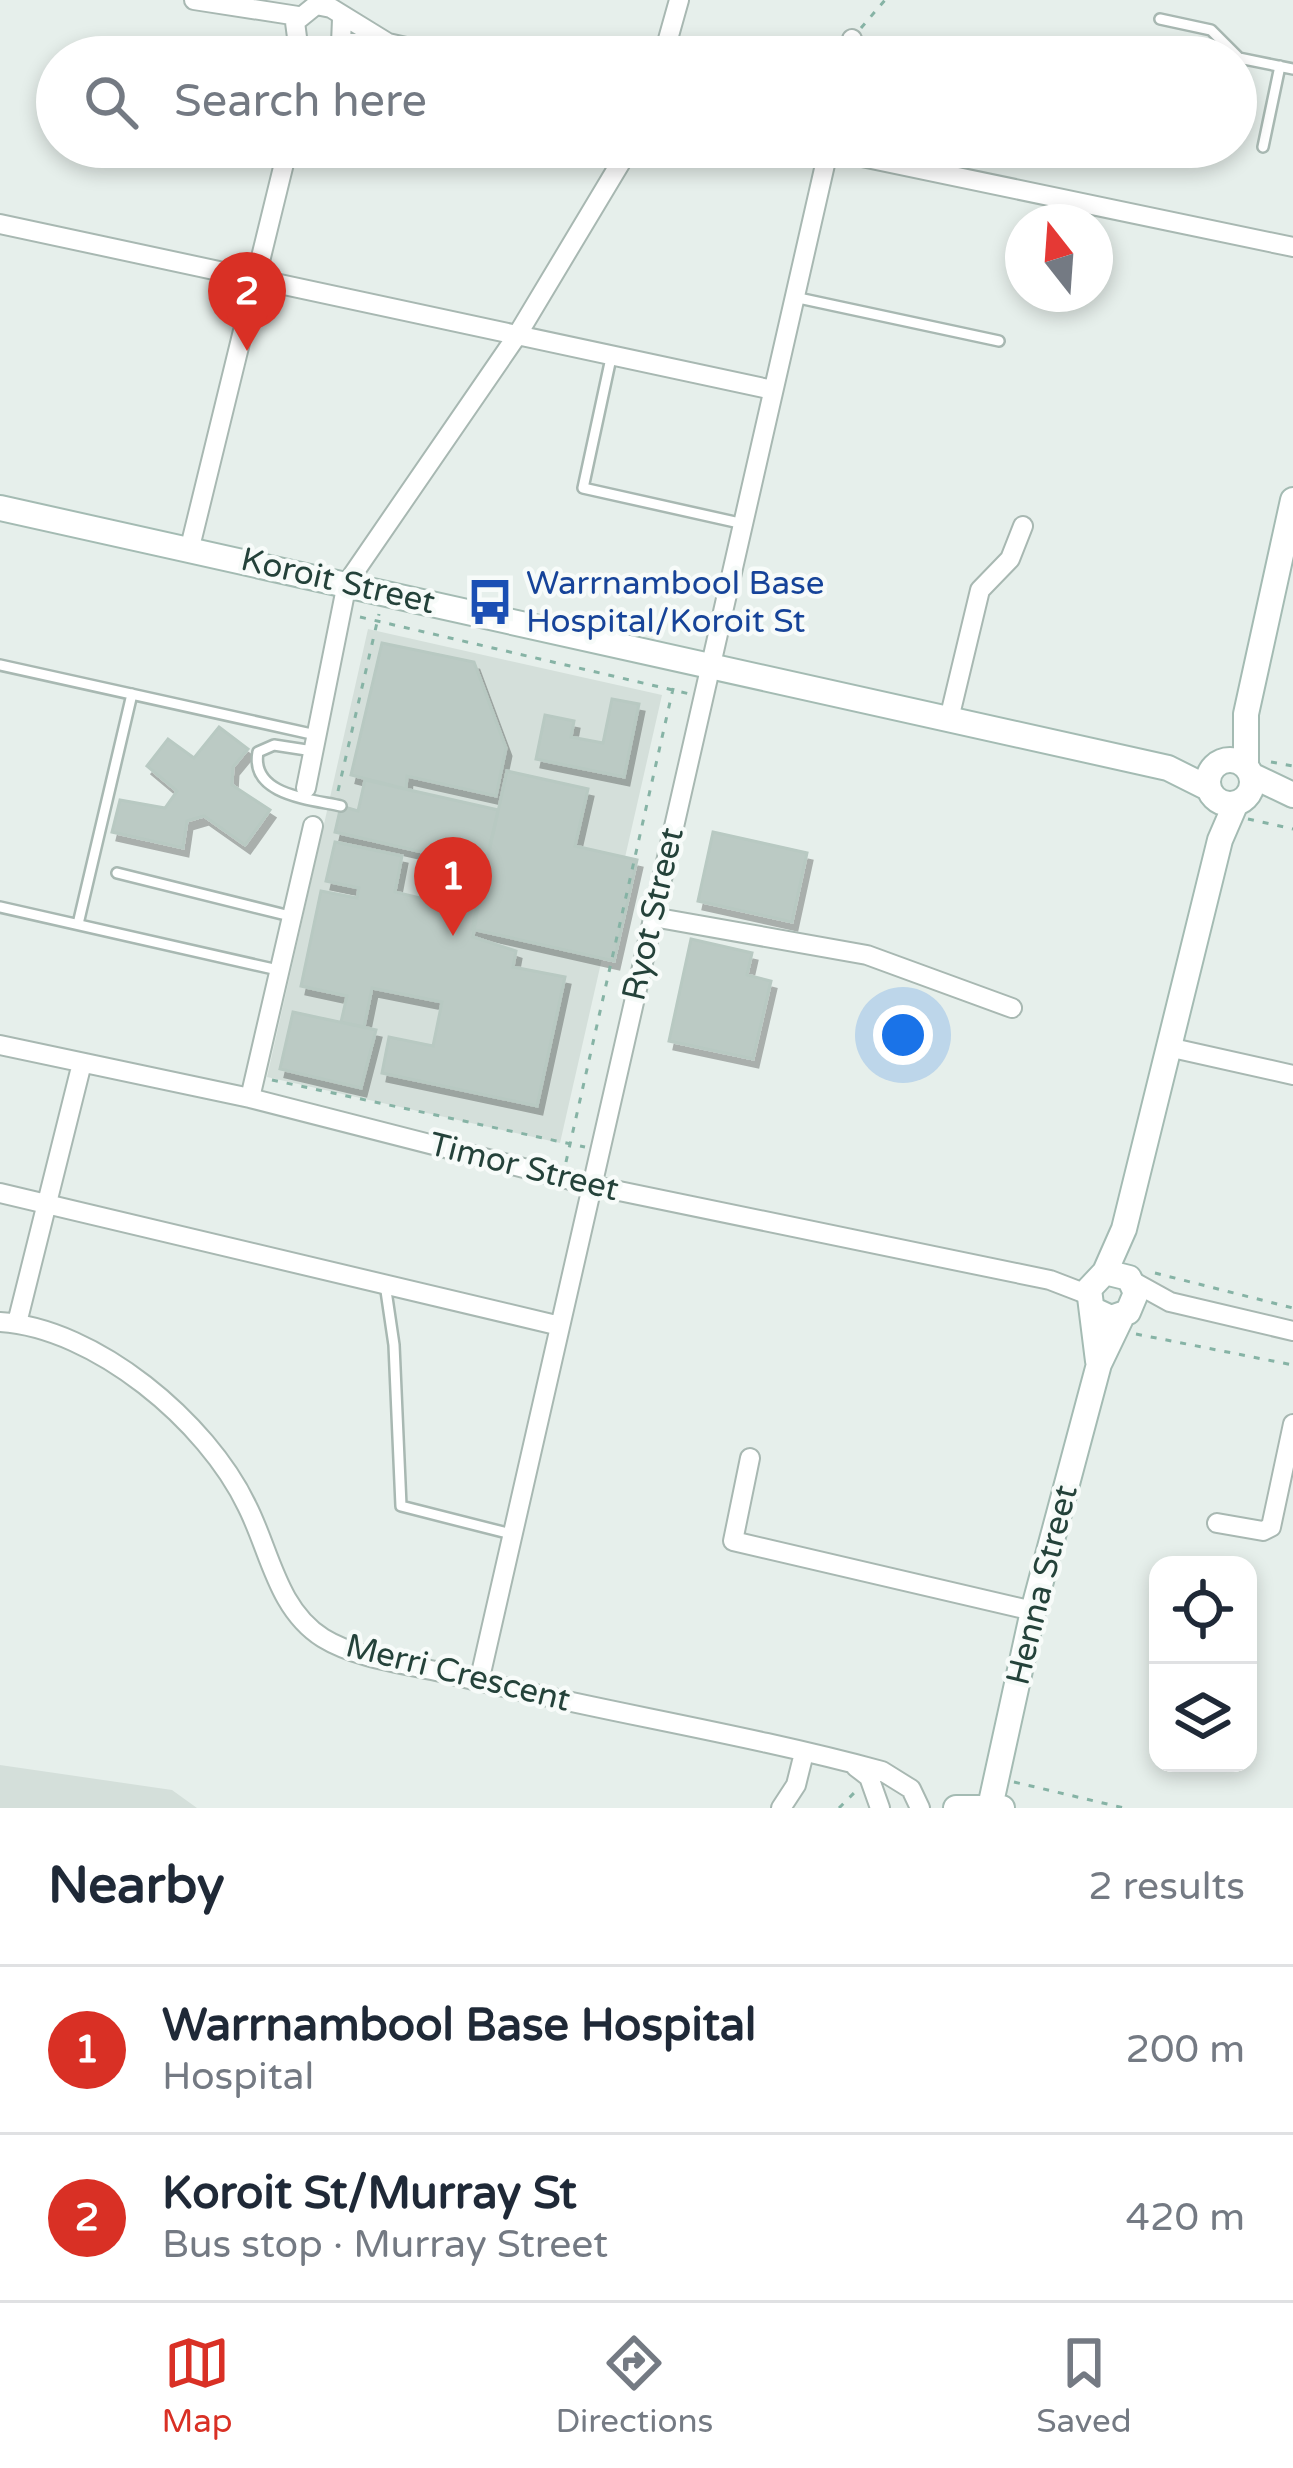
<!DOCTYPE html>
<html lang="en">
<head>
<meta charset="utf-8">
<style>
	body { margin:0; font-family:"Varela Round",sans-serif; background:#f6f6f7; color:#1f2937 }
	.controls { position:absolute; right:36px; bottom:36px; display:grid; overflow:hidden; border-radius:24px; box-shadow:0 6px 18px #0003 }
	.controls button { width:108px; height:108px; display:grid; place-items:center; padding:0; border:0; border-bottom:3px solid #e0e1e3; background:#fff; color:#1f2937; font:60px sans-serif }
	.compass { position:absolute; left:1005px; top:204px; width:108px; height:108px; border-radius:50%; background:#fff; box-shadow:0 6px 18px #0003; rotate:343deg }
	.you { position:absolute; left:903px; top:1035px; width:42px; height:42px; margin:-30px; border:9px solid #fff; border-radius:50%; background:#1a73e8; box-shadow:0 0 0 18px #1a73e833 }
	.badge { display:grid; place-items:center; width:78px; height:78px; border-radius:50%; background:#d93025; color:#fff; font-size:39px; font-weight:700 }
	.pin { position:absolute; translate:-50% -99px; filter:drop-shadow(0 3px 6px #0008) }
	.pin::after { content:''; position:absolute; top:63px; width:42px; height:36px; background:inherit; clip-path:polygon(0 0,100% 0,50% 100%) }
	.list { margin:0; padding:0; list-style:none }
	h2 { display:flex; justify-content:space-between; align-items:center; height:156px; margin:0; padding:0 48px; font-size:51px }
	h2 small { font-size:39px; font-weight:400; color:#747a83 }
	.list li { display:grid; grid-template-columns:78px 1fr auto; gap:36px; align-items:center; box-sizing:border-box; height:168px; padding:0 48px; border-top:3px solid #e0e1e3 }
	.list b { display:block; font-size:45px; white-space:nowrap }
	.list p { margin:0; font-size:39px; white-space:nowrap; color:#747a83 }
	.list em { font-size:39px; font-style:normal; color:#747a83 }
	.icon { flex:none; width:66px; height:66px; fill:none; stroke:currentColor; stroke-width:2; stroke-linecap:round; stroke-linejoin:round }
	.map { position:relative; flex:none; width:1293px; height:1808px; overflow:hidden }
	.search { position:absolute; background:#fff; box-shadow:0 6px 18px #0003; left:36px; right:36px; top:36px; height:132px; display:flex; align-items:center; gap:30px; box-sizing:border-box; padding:0 42px; border-radius:66px; color:#747a83; font-size:45px }
	.sheet { height:492px; background:#fff }
	nav { display:flex; justify-content:space-around; align-items:center; box-sizing:border-box; height:168px; border-top:3px solid #e0e1e3; background:#fff; font-size:33px; color:#747a83 }
	nav a { display:grid; justify-items:center; gap:6px }
	nav .on { color:#d93025 }
	.map>svg:first-child { display:block }
	.built { fill:#d4dfda }
	.building { fill:#bbcac4; stroke:#b8c9c2; stroke-width:3; filter:url(#shadow) }
	.lines { fill:none; stroke-linecap:round; stroke-linejoin:round }
	.lane-casing { stroke:#a8b8b2; stroke-width:14 }
	.street-casing { stroke:#a8b8b2; stroke-width:22 }
	.secondary-casing { stroke:#a4bbb3; stroke-width:28 }
	.path { stroke:#86b3a5; stroke-width:3; stroke-dasharray:6 9; stroke-linecap:butt }
	.lane { stroke:#fff; stroke-width:9 }
	.street { stroke:#fff; stroke-width:18 }
	.secondary { stroke:#fff; stroke-width:24 }
	.labels { text-anchor:middle; dominant-baseline:central; stroke-width:9; stroke-linejoin:round; paint-order:stroke }
	.street-label { font-size:33px; fill:#24423a; stroke:#f7fbf9 }
	.transit-label { font-size:33px; fill:#164399; stroke:#f7fbf9; text-anchor:start }
</style>
</head>
<body>
<div class="map">
<svg width="1293" height="1808" viewBox="0 0 1293 1808">
	<defs>
		<filter id="shadow"><feDropShadow dx="5" dy="8" stdDeviation="0" flood-color="#0004"/></filter>
	</defs>
	<rect width="100%" height="100%" fill="#e6efeb"/>
	<path class="built" d="M368 629 662 695 560 1143 267 1077Z
		M0 1765 172 1790 197 1808H0Z"/>
	<path class="building" d="M382 643 474 662 506 748 496 796 407 776 406 789 351 775Z
		M612 699 639 704 624 777 536 759 545 715 574 721 571 737 603 743Z
		M219 727 248 749 233 767 232 785 270 810 245 845 204 816 187 821 183 848 112 832 120 800 165 808 177 791 147 766 168 739 194 758Z
		M507 771 588 789 575 846 637 860 614 961 472 929Z
		M365 780 498 810 483 875 427 863 431 854 335 832 341 806 358 811Z
		M713 832 807 853 792 922 698 901Z
		M335 842 402 856 395 892 420 898 427 863 483 875 473 937 516 951 513 967 565 977 537 1106 382 1073 389 1037 433 1046 442 1002 372 988 364 1027 341 1022 347 996 301 986 321 891 357 898 359 888 326 881Z
		M691 939 752 953 747 975 771 981 753 1059 669 1041Z
		M293 1012 376 1030 361 1088 280 1069Z"/>
	<g class="lines">
		<defs>
			<path id="lane" d="M1160 19 1211 30 1239 58 1293 69
				M1263 147 1280 66
				M794 297 999 341
				M611 358 583 488 744 524
				M0 665 316 735
				M313 751 274 745 258 752C250 795 309 799 341 806
				M117 873 290 916
				M0 907 278 970
				M78 924 132 694
				M385 1284 394 1345 401 1506 511 1534"/>
			<path id="street" d="M194 0 298 16
				M342 19 341 43 329 53 309 54 298 45 295 22 316 5 331 8 388 43
				M341 43H388L451 57
				M663 57 679 0
				M848 57 852 39
				M814 147 1293 247
				M0 224 773 390
				M190 547 288 147
				M949 719 980 590 1010 559 1023 526
				M306 788 347 583 516 337 630 147
				M653 917 867 955 1012 1008
				M0 1045 250 1098 590 1185 1050 1280 1089 1295
				M1168 1047 1293 1075
				M250 1098 313 826
				M0 1193 556 1325
				M1132 1281 1170 1302 1293 1331
				M0 1322C96 1328 207 1422 247 1506 270 1551 277 1609 323 1638 357 1659 407 1664 445 1673 590 1710 738 1732 882 1771L911 1789 920 1808
				M17 1323 82 1063
				M750 1458 733 1541 1033 1611
				M1217 1523 1263 1531 1271 1527 1293 1424
				M479 1682 829 147
				M856 1767 869 1777 880 1808
				M781 1808 796 1785 804 1753"/>
			<path id="secondary" d="M0 508 1168 768 1208 788
				M1208 782a22 22 0 1 1 44 0a22 22 0 1 1-44 0Z
				M1246 767V714L1293 500
				M1251 775 1293 795
				M1105 1272 1124 1229 1220 840 1236 803
				M1096 1311 1111 1318 1128 1312 1136 1293 1129 1278 1105 1272 1089 1289 1098 1361
				M990 1807 1033 1611 1099 1364 1122 1316
				M956 1808H1002"/>
		</defs>
		<use href="#lane" class="lane-casing"/>
		<use href="#street" class="street-casing"/>
		<use href="#secondary" class="secondary-casing"/>
		<path class="path" d="M861 28 885 0
			M360 617 690 694
			M1271 762 1293 766
			M338 791 379 614
			M1248 819 1293 829
			M272 1080 585 1147
			M566 1162 675 680
			M1155 1273 1293 1308
			M1136 1334 1293 1365
			M1014 1782 1124 1808
			M839 1808 855 1792"/>
		<use href="#lane" class="lane"/>
		<use href="#street" class="street"/>
		<use href="#secondary" class="secondary"/>
	</g>
	<defs>
		<symbol id="bus-bare" viewBox="-9 -9 18 18"><path d="M-5-6H5V4H4V6H2V4H-2V6H-4V4H-5ZM-3.5-4V0h7V-4ZM-3.5 1.2v1.5H-2V1.2ZM2 1.2v1.5H3.5V1.2Z" fill="#1a4fb4" stroke="#f7fbf9" stroke-width="2.5" paint-order="stroke"/></symbol>
	</defs>
	<g fill-rule="evenodd">
		<use href="#bus-bare" x="457" y="569" width="66" height="66"/>
	</g>
	<g class="labels">
		<g class="street-label">
			<text transform="translate(338 581) rotate(13)">Koroit Street</text>
			<text transform="translate(653 914) rotate(-77)">Ryot Street</text>
			<text transform="translate(524 1167) rotate(14)">Timor Street</text>
			<text transform="translate(1042 1585) rotate(-76)">Henna Street</text>
			<text transform="translate(458 1673) rotate(14)">Merri Crescent</text>
		</g>
		<g class="transit-label">
			<text x="526" y="583">Warrnambool Base<tspan x="526" dy="38">Hospital/Koroit St</tspan></text>
		</g>
	</g>
</svg>
<div class="controls">
<button><svg class="icon" aria-label="locate" viewBox="0 0 24 24"><circle cx="12" cy="12" r="6"/><path d="M12 2v4M12 18v4M2 12h4M18 12h4"/></svg></button>
<button><svg class="icon" aria-label="layers" viewBox="0 0 24 24"><path d="M12 4l9 5-9 5-9-5zM3 14l9 5 9-5"/></svg></button>
</div>
<svg class="compass" viewBox="-18 -18 36 36"><path d="M0-13l5 13h-10z" fill="#e53935"/><path d="M0 13l5-13h-10z" fill="#747a83"/></svg>
<div class="you"></div>
<div class="pin badge" style="left:453px;top:936px">1</div>
<div class="pin badge" style="left:247px;top:351px">2</div>
<div class="search"><svg class="icon" aria-label="search" viewBox="0 0 24 24"><circle cx="10" cy="10" r="6"/><path d="M15 15l6 6"/></svg>Search here</div>
</div>
<section class="sheet">
<h2>Nearby<small>2 results</small></h2>
<ul class="list">
<li><span class="badge">1</span><div><b>Warrnambool Base Hospital</b><p>Hospital</p></div><em>200 m</em></li>
<li><span class="badge">2</span><div><b>Koroit St/Murray St</b><p>Bus stop · Murray Street</p></div><em>420 m</em></li>
</ul>
</section>
<nav>
<a class="on"><svg class="icon" aria-label="map" viewBox="0 0 24 24"><path d="M3 6l6-2 6 2 6-2v14l-6 2-6-2-6 2zM9 4v14M15 6v14"/></svg>Map</a>
<a><svg class="icon" aria-label="directions" viewBox="0 0 24 24"><path d="M12 3l9 9-9 9-9-9zM9 14v-3h6M13 9l2 2-2 2"/></svg>Directions</a>
<a><svg class="icon" aria-label="saved" viewBox="0 0 24 24"><path d="M7 4h10v16l-5-4-5 4z"/></svg>Saved</a>
</nav>
</body>
</html>
